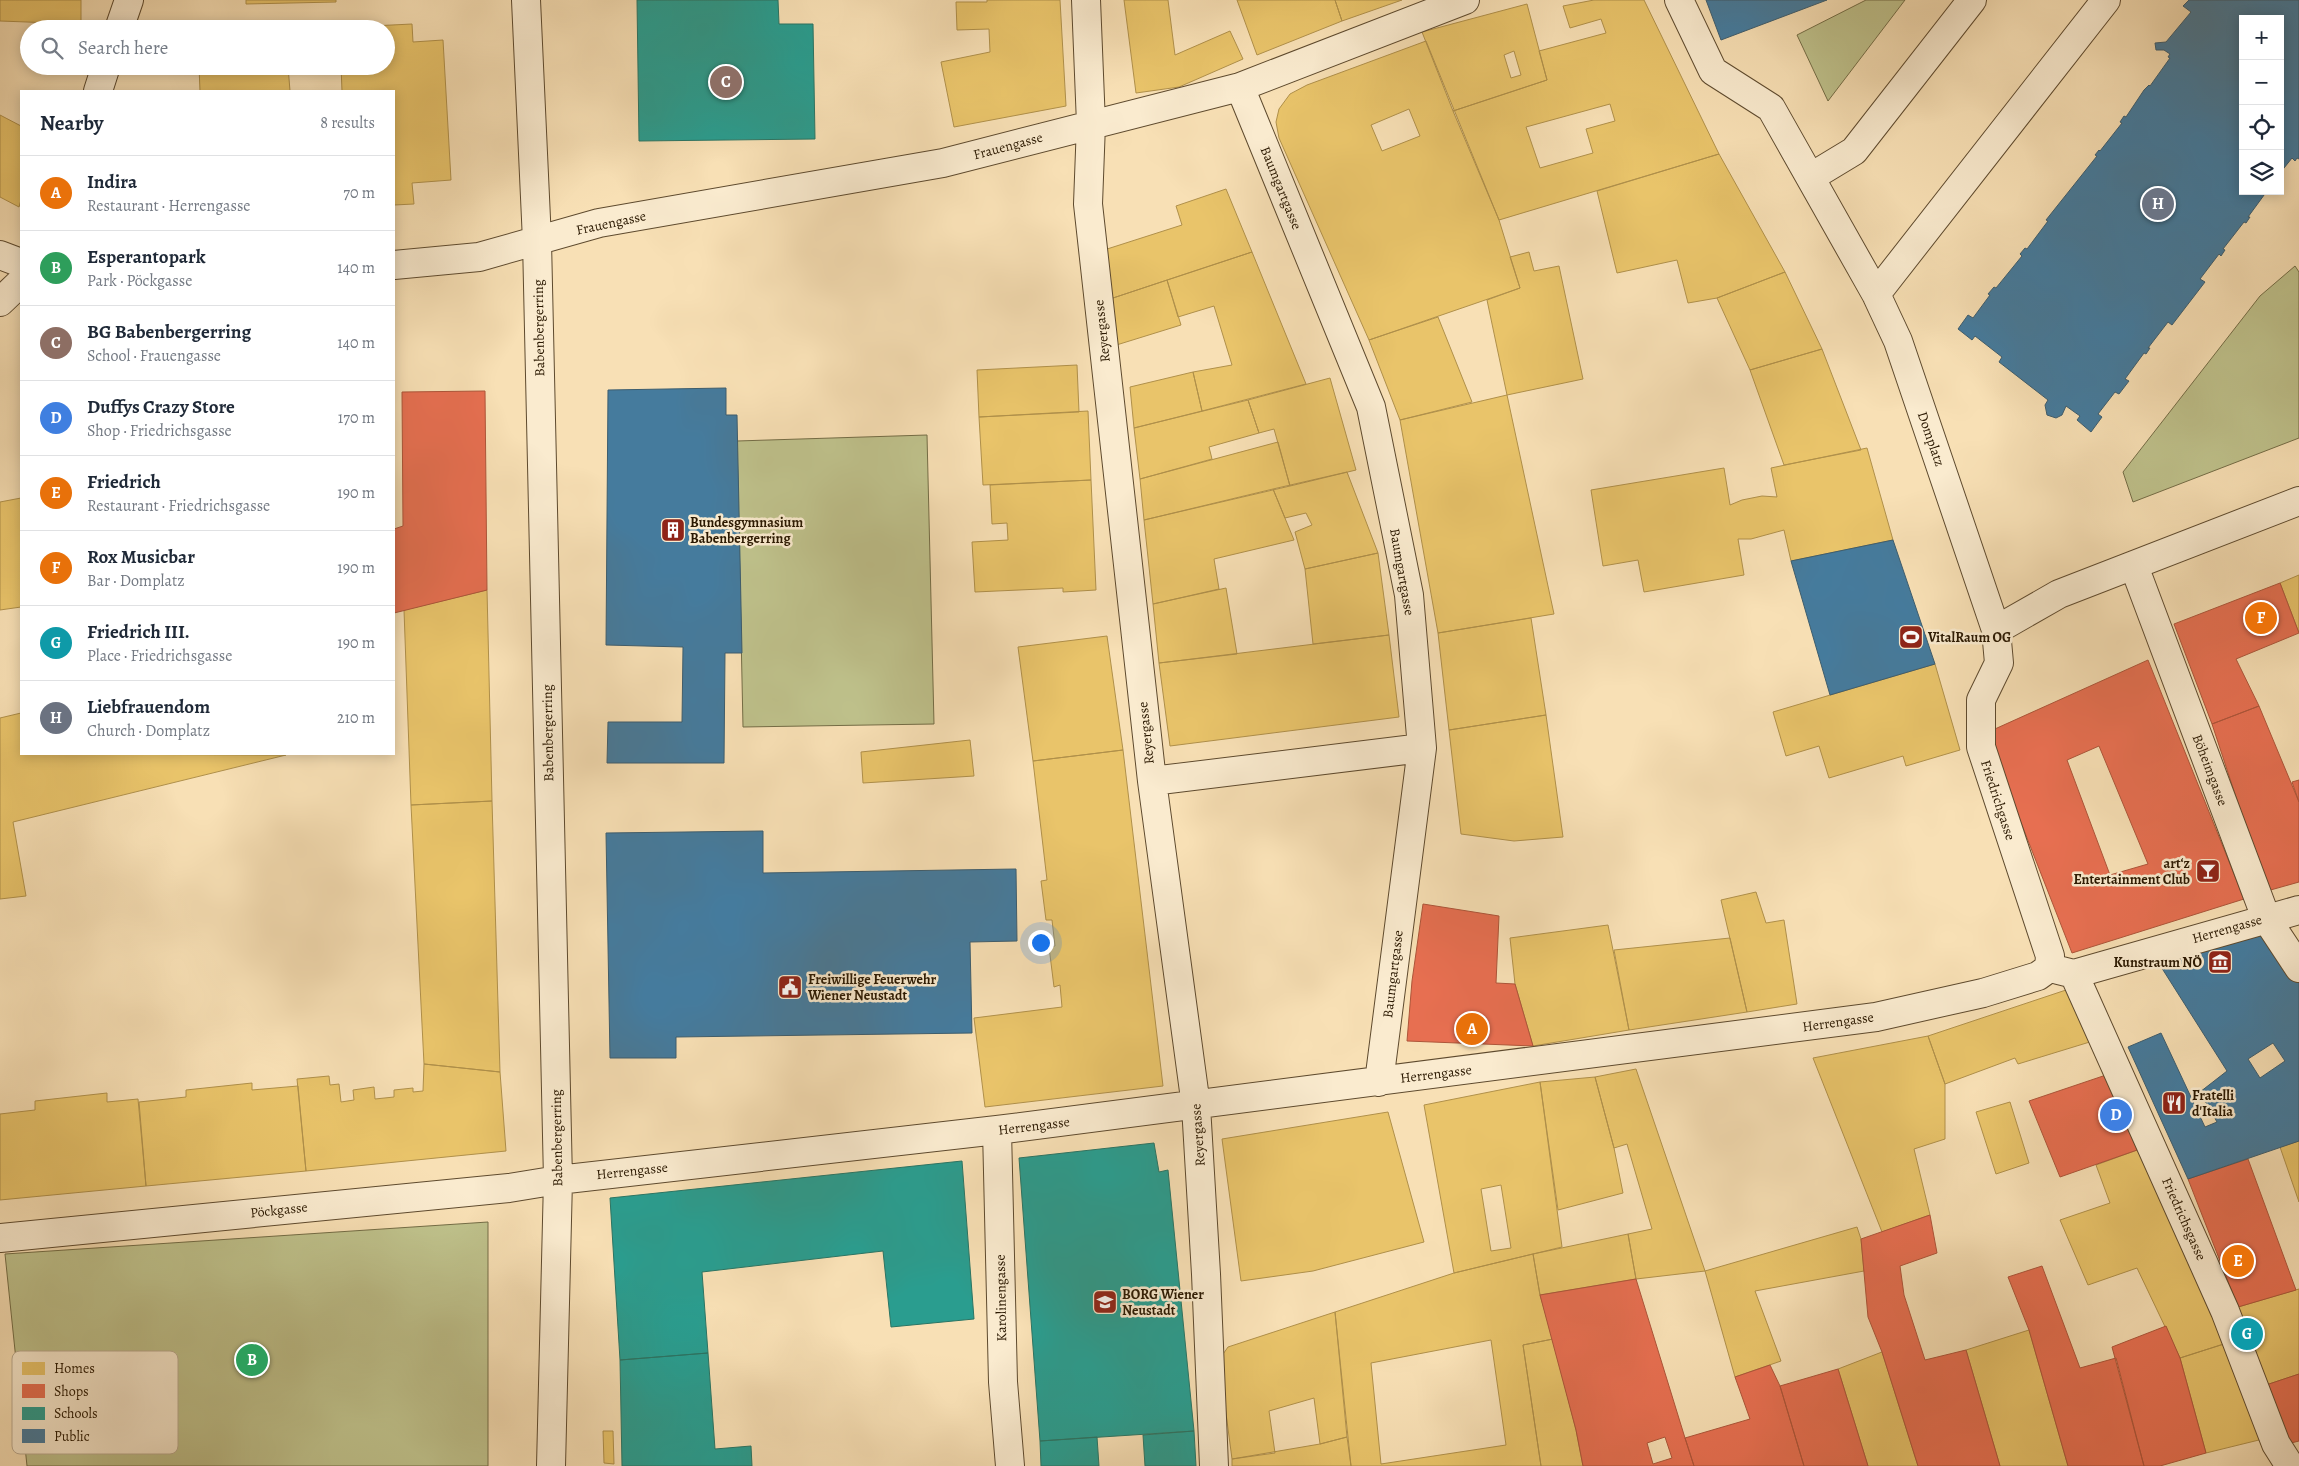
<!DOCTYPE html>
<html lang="en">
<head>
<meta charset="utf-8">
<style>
	body { margin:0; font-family:Alegreya,serif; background:#f6f6f7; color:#1f2937 }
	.controls { position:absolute; right:15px; top:15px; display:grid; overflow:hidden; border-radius:0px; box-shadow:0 2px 12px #0003 }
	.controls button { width:45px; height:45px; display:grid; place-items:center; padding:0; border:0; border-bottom:1px solid #e0e1e3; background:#fff; color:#1f2937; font:25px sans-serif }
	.you { position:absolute; left:1040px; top:942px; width:18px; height:18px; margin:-12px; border:4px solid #fff; border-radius:50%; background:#1a73e8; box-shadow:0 0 0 8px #1a73e833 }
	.badge { display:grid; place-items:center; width:32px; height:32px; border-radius:50%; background:#8f2418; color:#fff; font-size:16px; font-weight:700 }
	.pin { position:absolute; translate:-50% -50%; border:2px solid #fff; box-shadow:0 1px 5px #0006 }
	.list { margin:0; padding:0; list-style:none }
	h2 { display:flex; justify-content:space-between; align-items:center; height:65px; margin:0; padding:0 20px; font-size:21px }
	h2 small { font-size:16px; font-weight:400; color:#747a83 }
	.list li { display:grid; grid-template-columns:32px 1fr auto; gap:15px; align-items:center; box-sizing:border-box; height:75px; padding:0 20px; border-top:1px solid #e0e1e3 }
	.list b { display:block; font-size:19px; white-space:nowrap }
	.list p { margin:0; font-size:16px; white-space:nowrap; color:#747a83 }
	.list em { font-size:16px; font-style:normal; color:#747a83 }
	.icon { flex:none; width:28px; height:28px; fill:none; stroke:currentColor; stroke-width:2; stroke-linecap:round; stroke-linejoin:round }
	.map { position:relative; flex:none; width:2299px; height:1466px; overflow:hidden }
	.search { position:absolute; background:#fff; box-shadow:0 2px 12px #0003; left:20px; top:20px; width:375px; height:55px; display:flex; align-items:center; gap:12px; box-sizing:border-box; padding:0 18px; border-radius:28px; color:#747a83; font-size:19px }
	.panel { position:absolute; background:#fff; box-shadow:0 2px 12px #0003; left:20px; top:90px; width:375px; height:665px; border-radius:0px }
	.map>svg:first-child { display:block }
	.green { fill:#bfc28c; stroke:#746d46 }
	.homes { fill:#e9c46a; stroke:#b0904a; fill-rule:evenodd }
	.shops { fill:#e76f51; stroke:#ae5539; fill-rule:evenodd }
	.schools { fill:#2a9d8f; stroke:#2a7564 }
	.public { fill:#457b9d; stroke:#3d5d6e; fill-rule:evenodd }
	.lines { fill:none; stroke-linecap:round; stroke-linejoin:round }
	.minor-casing { stroke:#5e4a2e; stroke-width:30 }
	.minor { stroke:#faebcf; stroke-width:28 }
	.labels { text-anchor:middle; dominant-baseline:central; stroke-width:5; stroke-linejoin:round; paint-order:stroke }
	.street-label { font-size:14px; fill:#2a1801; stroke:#faebcf }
	.poi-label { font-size:14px; font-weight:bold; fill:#2a1801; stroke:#faebcf; text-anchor:start }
	.key { fill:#faebcf; stroke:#bcac91; stroke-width:1 }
	.key-label { font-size:14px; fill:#2a1801 }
</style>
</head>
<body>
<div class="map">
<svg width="2299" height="1466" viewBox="0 0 2299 1466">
	<rect width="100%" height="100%" fill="#f8e0b5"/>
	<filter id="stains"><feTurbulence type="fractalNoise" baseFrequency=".004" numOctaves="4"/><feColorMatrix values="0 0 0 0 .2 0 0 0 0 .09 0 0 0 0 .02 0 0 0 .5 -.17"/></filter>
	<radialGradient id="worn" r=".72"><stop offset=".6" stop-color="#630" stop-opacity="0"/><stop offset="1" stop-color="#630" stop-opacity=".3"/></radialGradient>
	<path class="green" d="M1866 0H1905L1828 101 1797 35Z
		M2295 266 2299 272V438L2133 502 2123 472 2260 296Z
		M927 435 934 724 743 727 737 441Z
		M488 1222V1466H27L5 1254Z"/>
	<path class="homes" d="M0 0H81V24L0 21Z
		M246 0H336V2L246 4Z
		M987 0H1060L1066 106 954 127 941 62 990 52 989 29 957 30 956 2H987Z
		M1124 0H1168L1175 55 1230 31 1243 59 1179 87 1136 93Z
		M1237 0H1335L1342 21 1257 55Z
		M1335 0H1402L1342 21Z
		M1594 0H1644L1719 154 1499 220 1453 111 1547 80 1539 51 1606 33 1601 19 1570 28 1563 6ZM1610 104 1615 121 1586 129 1593 153 1540 168 1526 127Z
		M1527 4 1547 80 1453 111 1422 32ZM1514 51 1521 75 1511 78 1504 55Z
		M412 24 413 42 443 40 451 180 412 183 414 204 394 205V91H342L341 66H386V29H372V26Z
		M1426 41 1499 220 1520 288 1369 340 1279 138 1276 122 1279 109 1290 94 1307 85ZM1409 109 1420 136 1382 151 1371 125Z
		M199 66H288L290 91H200Z
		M0 115 21 126V200L19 207 0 197Z
		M1719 154 1785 272 1717 298 1688 303 1677 260 1617 273 1597 191Z
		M1226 189 1252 252 1107 300 1104 250 1182 225 1176 206Z
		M1252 252 1306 384 1202 411 1193 372 1232 365 1214 306 1178 317 1167 280Z
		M1529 252 1534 271 1559 266 1583 379 1507 395 1487 300 1520 288 1510 257Z
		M1785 272 1822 349 1750 370 1717 298Z
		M1167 280 1181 325 1110 347 1107 300Z
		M1438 317 1472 402 1400 420 1369 340Z
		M1822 349 1861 450 1784 465 1750 370Z
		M1077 365 1079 412 979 417 977 370Z
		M1193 372 1202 411 1134 428 1130 387Z
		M1330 378 1356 470 1290 486 1274 429 1259 433 1248 400Z
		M1507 395 1554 614 1438 633 1400 420Z
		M1248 400 1259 433 1209 447 1212 459 1140 479 1134 428Z
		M1088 411 1091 480 983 485 979 417Z
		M1278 442 1290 486 1144 520 1140 479Z
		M1867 448 1893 540 1791 561 1784 530 1751 539H1738L1744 575 1644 592 1638 560 1603 566 1591 490 1724 468 1730 505 1742 500 1762 496 1777 497 1771 468Z
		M1347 472 1378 553 1305 569 1295 532 1312 525 1306 513 1285 518 1273 489Z
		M1091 480 1096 590 1063 592V588L975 592 972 542 1008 540 1007 523 992 524 990 485Z
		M1273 489 1294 540 1214 559 1219 589 1153 604 1144 520Z
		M21 498V607L0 610V502Z
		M1378 553 1389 635 1313 644 1305 569Z
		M2299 575V633L2280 583Z
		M1226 588 1237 654 1159 663 1153 604Z
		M487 590 492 801 411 805 404 610Z
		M1531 618 1546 715 1449 730 1438 633Z
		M1389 635 1399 717 1170 746 1159 663Z
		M1107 636 1123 750 1033 761 1018 647Z
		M1935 664 1960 750 1906 766 1903 756 1829 778 1819 746 1786 756 1773 712Z
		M21 713V754L286 755 13 822 26 896 0 899V718Z
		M1546 715 1563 837 1514 841 1461 834 1449 730Z
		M970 740 974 776 863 783 861 752Z
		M1123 750 1163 1086 985 1107 974 1018 1062 1007 1060 985 1054 987 1049 947 1055 946 1052 920H1046L1041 881 1047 880 1033 761Z
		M492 801 500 1072 424 1064 411 805Z
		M1756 892 1766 923 1784 920 1797 1004 1747 1012 1721 900Z
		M1608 925 1629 1030 1533 1046 1515 984 1510 938Z
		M1730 938 1747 1012 1629 1030 1614 950Z
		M2069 989 2093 1041 2018 1064 2015 1058 1945 1084 1928 1036Z
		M1928 1036 1945 1084V1139L1914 1149 1930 1215 1882 1232 1813 1058Z
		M424 1064 500 1072 506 1151 306 1171 297 1079 329 1076 330 1085 339 1084 341 1102 354 1100 353 1090 374 1087 375 1099 394 1097V1090L413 1088V1092L423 1091Z
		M1636 1069 1705 1271 1636 1279 1628 1234 1652 1229 1627 1144 1614 1148 1595 1077Z
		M1595 1077 1614 1148 1623 1193 1558 1210 1540 1082Z
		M1540 1082 1562 1247 1454 1273 1424 1105ZM1501 1185 1511 1248 1491 1251 1481 1189Z
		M252 1083V1090L298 1086 306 1171 146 1186 139 1102 186 1097V1090Z
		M107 1093V1102L138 1099 146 1186 0 1200V1114L35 1110V1101Z
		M2010 1102 2029 1163 1996 1174 1976 1112Z
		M1388 1112 1424 1242 1313 1271 1241 1281 1222 1139Z
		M2299 1141V1202L2280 1147Z
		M2140 1149 2227 1343 2180 1358 2137 1268 2088 1285 2060 1220 2110 1203 2096 1165Z
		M1857 1227 1861 1239 1864 1271 1755 1291 1781 1361 1735 1377 1705 1271Z
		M1628 1234 1636 1279 1540 1295 1533 1254Z
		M1533 1254 1540 1295 1553 1339 1523 1345 1541 1466H1351L1335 1312 1454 1273ZM1491 1340 1506 1445 1381 1464 1371 1363Z
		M2299 1289V1374L2266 1385 2238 1307Z
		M1335 1312 1347 1437 1320 1444 1314 1398 1269 1411 1275 1453 1232 1459 1219 1360 1228 1347Z
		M2029 1330 2068 1466H2000L1966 1350Z
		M1553 1339 1576 1430 1583 1466H1541L1523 1345Z
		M2227 1343 2263 1439 2206 1453 2180 1358Z
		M1882 1352 1918 1466H1868L1838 1369Z
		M603 1431H613L614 1464 604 1463Z
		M1347 1437 1351 1466H1232V1459L1320 1444Z"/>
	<path class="shops" d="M485 391 487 590 394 613V529L403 526 402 392Z
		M2280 583 2299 633 2236 659 2259 706 2212 724 2174 624Z
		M2148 660 2244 899 2072 953 1986 733ZM2099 746 2148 864 2110 875 2067 760Z
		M2259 706 2299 802V882L2267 891 2212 724Z
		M2299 780V802L2292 782Z
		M1423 904 1499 916 1496 983 1515 984 1533 1046 1407 1041 1412 981Z
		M2109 1074 2140 1149 2060 1177 2029 1101Z
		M2248 1159 2296 1290 2238 1307 2188 1179Z
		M1930 1215 1937 1253 1900 1266 1904 1295 1925 1360 1966 1350 2000 1466H1918L1882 1352 1868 1317 1861 1239Z
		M2042 1266 2080 1368 2116 1358 2144 1466H2068L2029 1330 2008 1277Z
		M1636 1279 1685 1438 1694 1466H1583L1576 1430 1540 1295ZM1665 1437 1672 1458 1653 1464 1647 1443Z
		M2166 1326 2180 1358 2206 1453 2160 1466H2144L2112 1347Z
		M1770 1365 1780 1386 1804 1466H1694L1685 1438 1750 1419 1735 1377Z
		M1838 1369 1868 1466H1804L1780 1386Z
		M2299 1374V1441L2287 1444 2266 1385Z"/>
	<path class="schools" d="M637 0H778L779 24H813L815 139 639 141Z
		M1154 1143 1159 1172 1168 1170 1194 1431 1040 1441 1019 1158Z
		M962 1161 974 1319 891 1327 883 1251 702 1272 708 1353 620 1360 610 1198Z
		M708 1353 715 1449 751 1446 752 1466H622L620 1360Z
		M1194 1431 1196 1466H1145L1143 1435Z
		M1097 1437 1099 1466H1041L1040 1441Z"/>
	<path class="public" d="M1706 0H1827L1721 40Z
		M2189 0H2299V159L2297 158 2295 161 2292 158 2280 173V19H2243V191H2267L2248 217H2250L2246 223 2244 222 2223 249 2225 250 2221 256 2219 254 2200 279 2205 282 2172 325 2168 322 2148 348H2150L2146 354 2144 353 2125 379 2129 381 2119 394 2115 392 2098 414 2102 417 2091 432 2077 420 2080 416 2066 406 2062 415 2056 418 2047 415 2045 405 2048 400 1999 362 2002 357 1975 336 1972 340 1958 329 1968 315 1973 318 1990 295 1988 294 1994 287 1996 288 2022 256 2020 254 2025 248 2027 249 2048 221 2046 220 2097 156 2095 155 2099 150 2100 151 2122 123 2120 122 2124 116 2126 117 2144 90 2149 85 2150 86 2170 58 2168 57 2170 54 2164 50H2156L2155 43 2166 42 2191 12 2183 6Z
		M726 388V415H737L742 653H725L724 763H607L608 722H682L683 647 606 645 608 390Z
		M1893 540 1935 664 1830 695 1791 561Z
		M763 831V873L1016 869 1017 941 970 942 972 1033 676 1037V1058H610L606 833Z
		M2261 929 2299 981V1141L2188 1179 2128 1047 2161 1033 2205 1127 2217 1122 2200 1092 2227 1071 2158 962ZM2273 1043 2285 1061 2260 1078 2248 1059Z"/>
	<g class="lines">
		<defs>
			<path id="minor" d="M526 0 537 241 558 1180 551 1466
				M1086 0 1091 124 1088 204 1152 781 1196 1106 1206 1274 1214 1466
				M1679 0 1713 71 1771 108 1876 294 1898 341 1996 630 1999 663 1981 700V747L2050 956 2049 968
				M119 29 129 0
				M1240 87 1371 407 1409 595 1422 748 1379 1082
				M98 91 106 66
				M1811 177 1854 151 1972 0
				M0 255 21 263
				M394 265 479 257 599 223 943 163 1240 87 1465 0
				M1876 294 2106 0
				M0 302 21 282
				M2134 566 2266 918 2299 968
				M1996 630 2059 594 2299 501
				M1152 781 1422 748
				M2058 970 2074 974 2299 910
				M2074 974 2225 1311 2276 1444 2290 1466
				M997 1130 1003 1382 1010 1466
				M0 1238 509 1188 558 1180 997 1130 1876 1017 1983 993 2038 976 2049 968"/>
		</defs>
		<use href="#minor" class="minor-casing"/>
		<use href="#minor" class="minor"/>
	</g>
	<defs>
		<symbol id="building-square" viewBox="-11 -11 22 22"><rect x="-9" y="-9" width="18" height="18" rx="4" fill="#8f2418" stroke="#faebcf"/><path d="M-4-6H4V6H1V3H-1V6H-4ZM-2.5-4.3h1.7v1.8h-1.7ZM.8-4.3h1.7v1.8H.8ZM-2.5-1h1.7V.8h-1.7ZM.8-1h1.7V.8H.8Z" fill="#fff"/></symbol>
		<symbol id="stadium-square" viewBox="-11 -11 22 22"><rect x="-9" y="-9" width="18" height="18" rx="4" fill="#8f2418" stroke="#faebcf"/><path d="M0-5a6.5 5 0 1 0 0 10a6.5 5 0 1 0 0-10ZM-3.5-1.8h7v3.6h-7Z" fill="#fff"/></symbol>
		<symbol id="bar-square" viewBox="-11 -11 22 22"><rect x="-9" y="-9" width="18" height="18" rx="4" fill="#8f2418" stroke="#faebcf"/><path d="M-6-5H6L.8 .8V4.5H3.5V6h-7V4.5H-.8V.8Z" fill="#fff"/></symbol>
		<symbol id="museum-square" viewBox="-11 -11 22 22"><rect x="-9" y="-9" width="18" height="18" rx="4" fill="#8f2418" stroke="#faebcf"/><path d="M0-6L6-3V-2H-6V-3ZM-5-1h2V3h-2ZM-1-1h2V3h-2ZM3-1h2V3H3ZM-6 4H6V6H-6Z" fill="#fff"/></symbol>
		<symbol id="civic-square" viewBox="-11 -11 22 22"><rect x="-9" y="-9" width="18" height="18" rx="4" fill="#8f2418" stroke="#faebcf"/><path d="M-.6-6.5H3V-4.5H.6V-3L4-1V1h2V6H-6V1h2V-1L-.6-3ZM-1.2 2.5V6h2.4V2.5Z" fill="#fff"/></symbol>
		<symbol id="restaurant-square" viewBox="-11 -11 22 22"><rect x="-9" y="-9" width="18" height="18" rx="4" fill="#8f2418" stroke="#faebcf"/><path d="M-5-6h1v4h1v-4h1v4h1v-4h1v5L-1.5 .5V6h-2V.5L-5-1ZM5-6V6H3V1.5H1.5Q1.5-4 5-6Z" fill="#fff"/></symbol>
		<symbol id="school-square" viewBox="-11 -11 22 22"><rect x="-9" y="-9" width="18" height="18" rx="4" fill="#8f2418" stroke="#faebcf"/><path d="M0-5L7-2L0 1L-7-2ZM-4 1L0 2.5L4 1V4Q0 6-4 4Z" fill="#fff"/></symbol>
	</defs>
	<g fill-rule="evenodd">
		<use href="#building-square" x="659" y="516" width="28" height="28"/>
		<use href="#stadium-square" x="1897" y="623" width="28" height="28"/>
		<use href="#bar-square" x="2194" y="857" width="28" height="28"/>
		<use href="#museum-square" x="2206" y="948" width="28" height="28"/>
		<use href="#civic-square" x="776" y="973" width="28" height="28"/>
		<use href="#restaurant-square" x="2160" y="1089" width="28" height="28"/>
		<use href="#school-square" x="1091" y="1288" width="28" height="28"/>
	</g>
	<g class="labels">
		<g class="street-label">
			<text transform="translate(1008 146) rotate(-15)">Frauengasse</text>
			<text transform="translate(1281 188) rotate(68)">Baumgartgasse</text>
			<text transform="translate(611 223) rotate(-12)">Frauengasse</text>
			<text transform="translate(539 328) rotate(-91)">Babenbergerring</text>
			<text transform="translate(1102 331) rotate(-96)">Reyergasse</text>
			<text transform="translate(1931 439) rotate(71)">Domplatz</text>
			<text transform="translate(1402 572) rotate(80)">Baumgartgasse</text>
			<text transform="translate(548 733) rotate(-91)">Babenbergerring</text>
			<text transform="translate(1146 733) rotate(-96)">Reyergasse</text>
			<text transform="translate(2210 770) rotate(69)">Böheimgasse</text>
			<text transform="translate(1998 800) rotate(72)">Friedrichgasse</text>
			<text transform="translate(2227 929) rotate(-16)">Herrengasse</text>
			<text transform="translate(1393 974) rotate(-83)">Baumgartgasse</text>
			<text transform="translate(1838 1022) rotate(-8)">Herrengasse</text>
			<text transform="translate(1436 1074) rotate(-7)">Herrengasse</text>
			<text transform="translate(1034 1126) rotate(-7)">Herrengasse</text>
			<text transform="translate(1198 1135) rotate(-94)">Reyergasse</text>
			<text transform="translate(557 1138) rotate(-91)">Babenbergerring</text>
			<text transform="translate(632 1171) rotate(-6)">Herrengasse</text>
			<text transform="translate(279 1210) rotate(-6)">Pöckgasse</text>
			<text transform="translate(2184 1219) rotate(66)">Friedrichsgasse</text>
			<text transform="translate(1001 1298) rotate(-91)">Karolinengasse</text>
		</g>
		<g class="poi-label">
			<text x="690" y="522">Bundesgymnasium<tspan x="690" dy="16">Babenbergerring</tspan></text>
			<text x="1928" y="637">VitalRaum OG</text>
			<text x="2190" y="863" text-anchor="end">art‘z<tspan x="2190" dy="16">Entertainment Club</tspan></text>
			<text x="2202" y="962" text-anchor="end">Kunstraum NÖ</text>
			<text x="808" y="979">Freiwillige Feuerwehr<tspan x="808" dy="16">Wiener Neustadt</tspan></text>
			<text x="2192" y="1095">Fratelli<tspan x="2192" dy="16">d'Italia</tspan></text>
			<text x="1122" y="1294">BORG Wiener<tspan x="1122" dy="16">Neustadt</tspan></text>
		</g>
	</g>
	<rect x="12" y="1351" width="166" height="103" rx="8" class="key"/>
	<rect x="22" y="1362" width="23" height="13" fill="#e9c46a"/>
	<rect x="22" y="1384" width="23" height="14" fill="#e76f51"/>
	<rect x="22" y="1407" width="23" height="13" fill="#2a9d8f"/>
	<rect x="22" y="1429" width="23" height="14" fill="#457b9d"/>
	<g class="key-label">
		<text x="54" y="1373">Homes</text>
		<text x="54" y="1396">Shops</text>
		<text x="54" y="1418">Schools</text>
		<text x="54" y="1441">Public</text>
	</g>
	<rect width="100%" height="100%" filter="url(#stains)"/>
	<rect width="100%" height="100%" fill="url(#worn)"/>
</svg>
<div class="controls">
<button>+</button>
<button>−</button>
<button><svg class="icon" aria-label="locate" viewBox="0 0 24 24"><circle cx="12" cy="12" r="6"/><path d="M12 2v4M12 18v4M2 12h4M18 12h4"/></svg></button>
<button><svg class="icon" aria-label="layers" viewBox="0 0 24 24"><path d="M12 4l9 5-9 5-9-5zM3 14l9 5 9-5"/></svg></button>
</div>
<div class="you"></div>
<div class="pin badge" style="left:1472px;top:1029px;background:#e8710a">A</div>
<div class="pin badge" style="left:252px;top:1360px;background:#2e9e5b">B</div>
<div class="pin badge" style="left:726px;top:82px;background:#8d6e63">C</div>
<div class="pin badge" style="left:2116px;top:1115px;background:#3f7fe0">D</div>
<div class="pin badge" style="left:2238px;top:1261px;background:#e8710a">E</div>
<div class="pin badge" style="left:2261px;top:618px;background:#e8710a">F</div>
<div class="pin badge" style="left:2247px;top:1334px;background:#0f9aa8">G</div>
<div class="pin badge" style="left:2158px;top:204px;background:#6b7280">H</div>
<div class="search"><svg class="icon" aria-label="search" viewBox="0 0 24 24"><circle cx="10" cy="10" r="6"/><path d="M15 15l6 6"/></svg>Search here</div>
<section class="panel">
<h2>Nearby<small>8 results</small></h2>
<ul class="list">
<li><span class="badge" style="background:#e8710a">A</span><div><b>Indira</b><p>Restaurant · Herrengasse</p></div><em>70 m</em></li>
<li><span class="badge" style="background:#2e9e5b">B</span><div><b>Esperantopark</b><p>Park · Pöckgasse</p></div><em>140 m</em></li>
<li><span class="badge" style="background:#8d6e63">C</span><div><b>BG Babenbergerring</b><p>School · Frauengasse</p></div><em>140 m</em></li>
<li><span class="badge" style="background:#3f7fe0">D</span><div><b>Duffys Crazy Store</b><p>Shop · Friedrichsgasse</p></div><em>170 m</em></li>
<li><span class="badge" style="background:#e8710a">E</span><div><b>Friedrich</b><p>Restaurant · Friedrichsgasse</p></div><em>190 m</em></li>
<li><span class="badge" style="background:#e8710a">F</span><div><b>Rox Musicbar</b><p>Bar · Domplatz</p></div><em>190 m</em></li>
<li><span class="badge" style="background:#0f9aa8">G</span><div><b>Friedrich III.</b><p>Place · Friedrichsgasse</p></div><em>190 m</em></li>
<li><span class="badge" style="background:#6b7280">H</span><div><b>Liebfrauendom</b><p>Church · Domplatz</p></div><em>210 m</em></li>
</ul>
</section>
</div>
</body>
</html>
